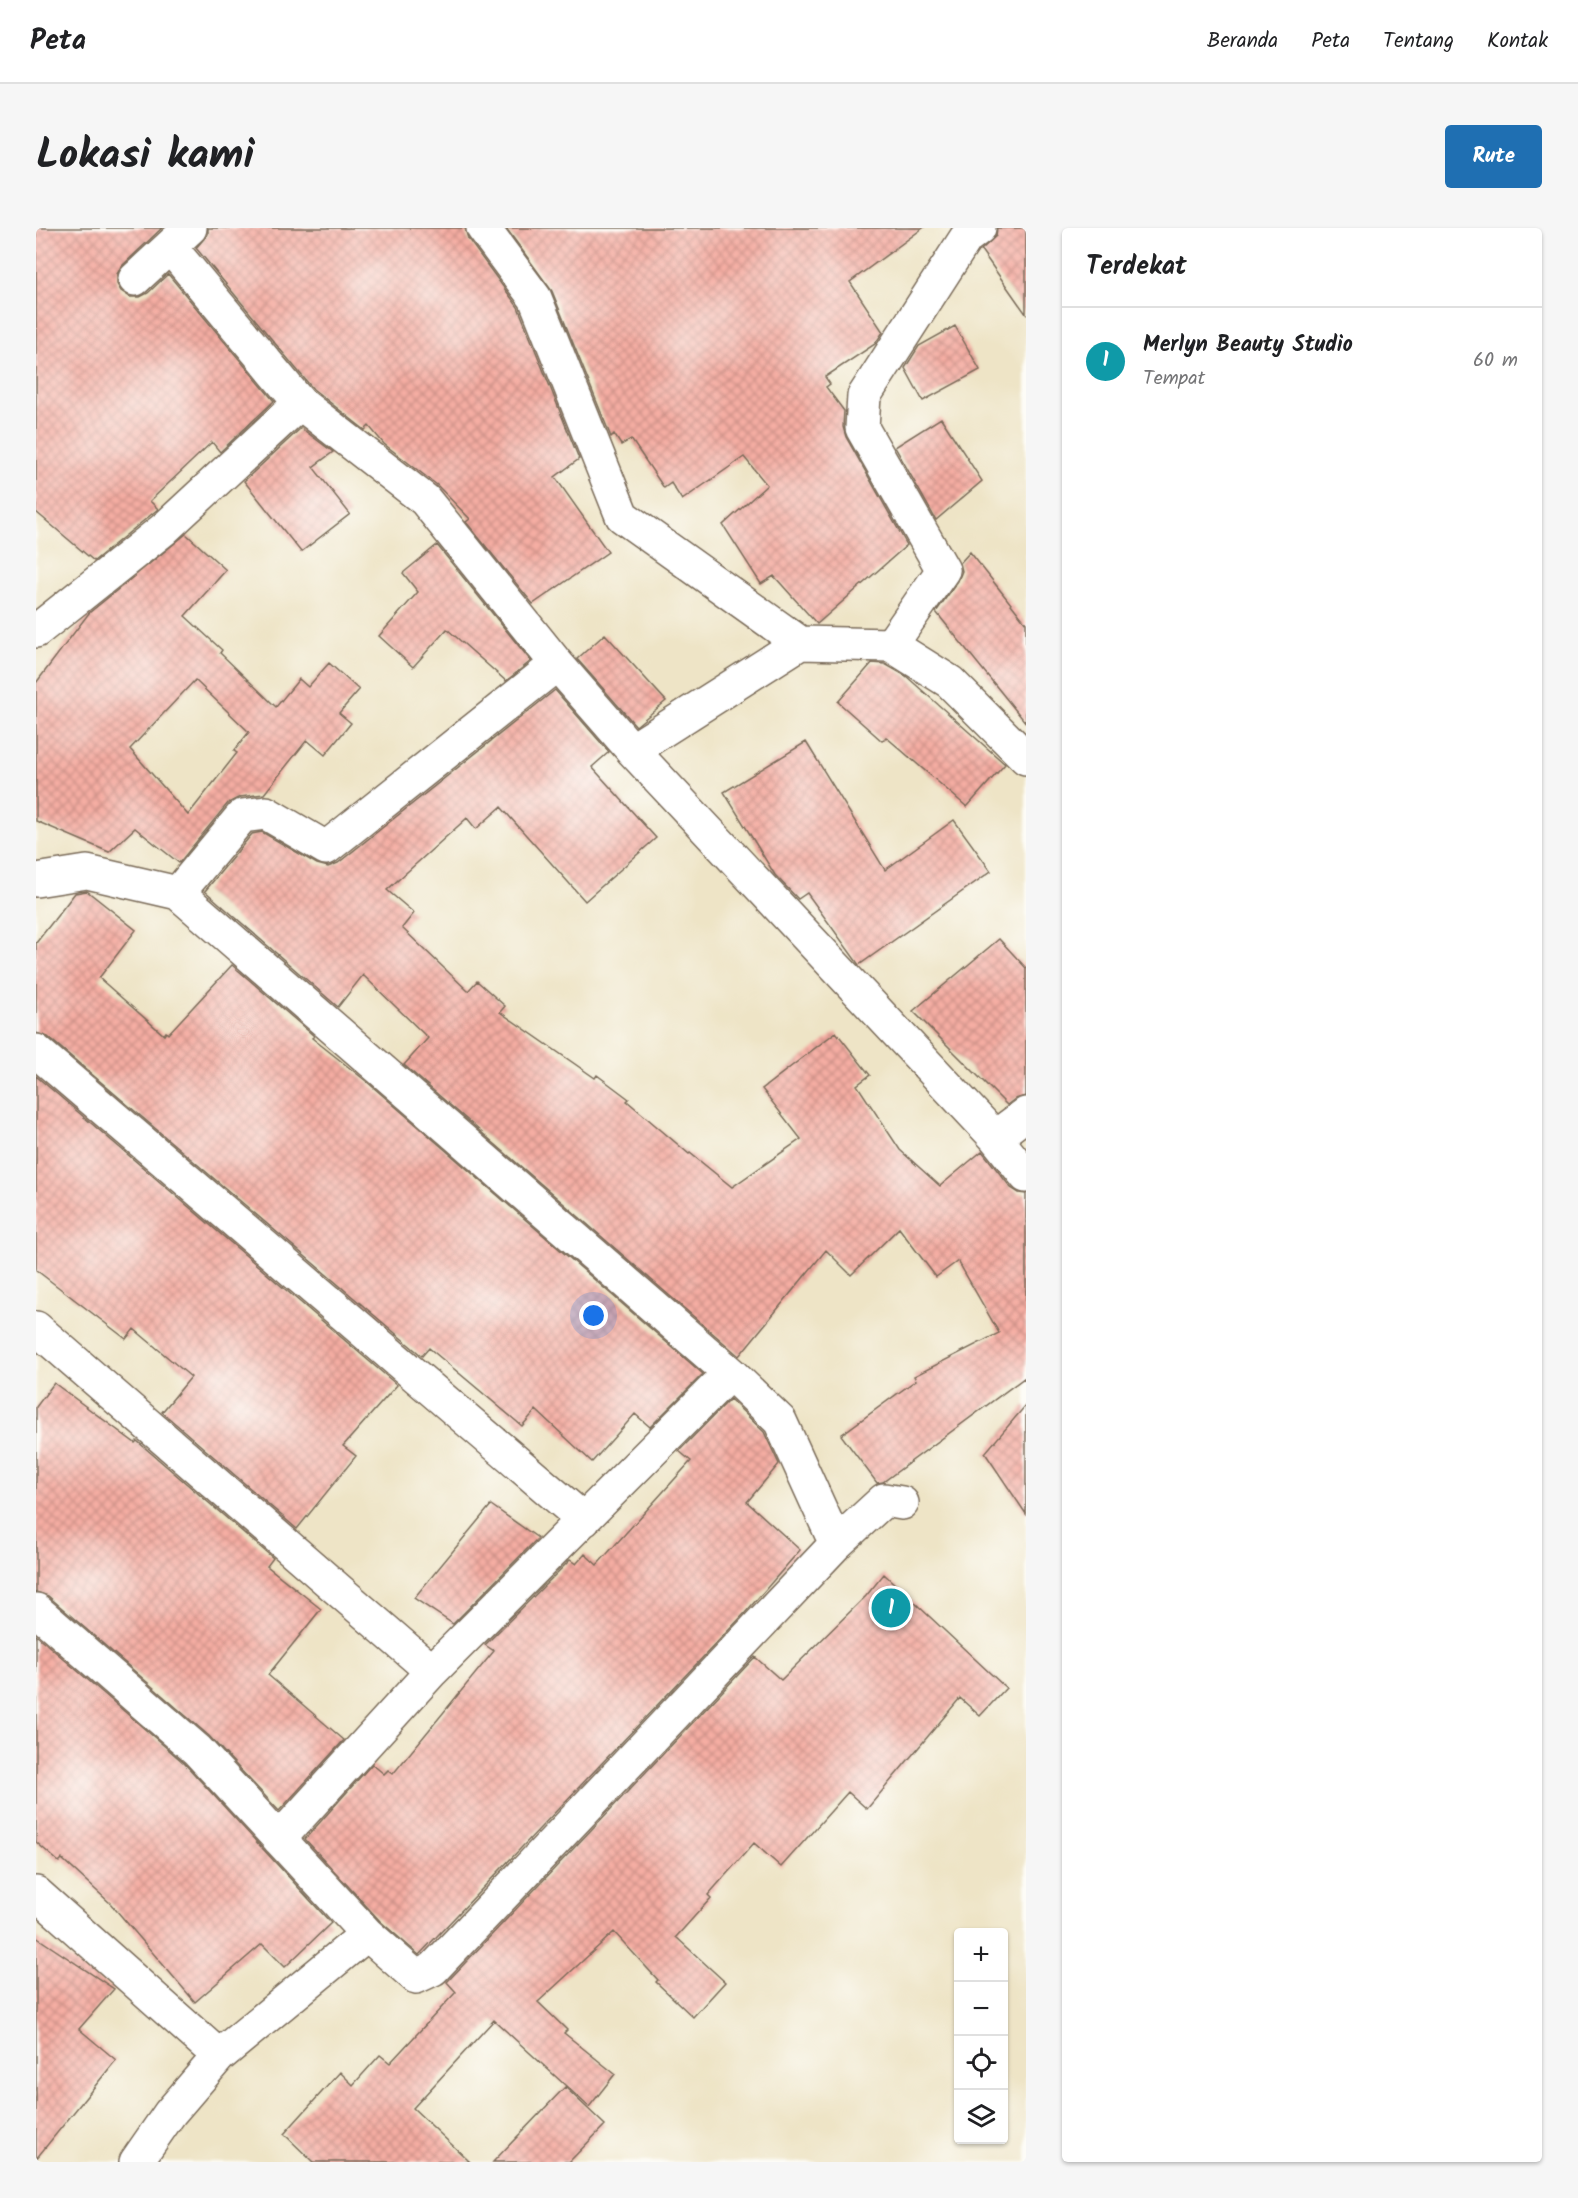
<!DOCTYPE html>
<html lang="id">
<head>
<meta charset="utf-8">
<style>
	body { margin:0; font-family:Kalam,sans-serif; background:#f6f6f6; color:#202124 }
	.controls { position:absolute; right:18px; bottom:18px; display:grid; overflow:hidden; border-radius:6px; box-shadow:0 2px 4px #0004 }
	.controls button { width:54px; height:54px; display:grid; place-items:center; padding:0; border:0; border-bottom:2px solid #e0e0e0; background:#fff; color:#202124; font:30px sans-serif }
	.you { position:absolute; left:558px; top:1088px; width:21px; height:21px; margin:-15px; border:4px solid #fff; border-radius:50%; background:#1a73e8; box-shadow:0 0 0 9px #1a73e833 }
	.badge { display:grid; place-items:center; width:39px; height:39px; border-radius:50%; background:#1f6fb2; color:#fff; font-size:20px; font-weight:700 }
	.pin { position:absolute; translate:-50% -50%; border:3px solid #fff; box-shadow:0 2px 6px #0006 }
	.list { margin:0; padding:0; list-style:none }
	h2 { display:flex; justify-content:space-between; align-items:center; height:78px; margin:0; padding:0 24px; font-size:26px }
	h2 small { font-size:20px; font-weight:400; color:#757577 }
	.list li { display:grid; grid-template-columns:39px 1fr auto; gap:18px; align-items:center; box-sizing:border-box; height:108px; padding:0 24px; border-top:2px solid #e0e0e0 }
	.list b { display:block; font-size:22px; white-space:nowrap }
	.list p { margin:0; font-size:20px; white-space:nowrap; color:#757577 }
	.list em { font-size:20px; font-style:normal; color:#757577 }
	.icon { flex:none; width:33px; height:33px; fill:none; stroke:currentColor; stroke-width:2; stroke-linecap:round; stroke-linejoin:round }
	.map { position:relative; flex:none; width:990px; height:1934px; overflow:hidden; border-radius:6px }
	header { display:flex; align-items:center; gap:36px; box-sizing:border-box; height:84px; padding:0 30px; background:#fff; border-bottom:2px solid #e0e0e0 }
	header strong { font-size:28px }
	nav { display:flex; gap:33px; margin-inline-start:auto; font-size:21px }
	.intro { display:flex; align-items:center; justify-content:space-between; box-sizing:border-box; height:144px; padding:0 36px }
	h1 { margin:0; font-size:42px }
	.button { padding:15px 27px; border-radius:6px; background:#1f6fb2; color:#fff; font-size:21px; font-weight:700 }
	main { display:flex; gap:36px; padding:0 36px }
	aside { flex:1; background:#fff; border-radius:6px; box-shadow:0 2px 4px #0004 }
	.map>svg:first-child { display:block }
	.building { fill:url(#building-cross-hatch); fill-rule:evenodd }
	.lines { fill:none; stroke-linecap:round; stroke-linejoin:round }
	.minor-casing { stroke:#7a6b59; stroke-width:36 }
	.minor { stroke:#fff; stroke-width:33 }
</style>
</head>
<body>
<header>
<strong>Peta</strong>
<nav><a>Beranda</a><a>Peta</a><a>Tentang</a><a>Kontak</a></nav>
</header>
<div class="intro"><h1>Lokasi kami</h1><a class="button">Rute</a></div>
<main>
<div class="map">
<svg width="990" height="1934" viewBox="0 0 990 1934">
	<defs>
		<pattern id="building-cross-hatch" width="8" height="8" patternUnits="userSpaceOnUse" patternTransform="scale(1.5)"><rect width="8" height="8" fill="#f5ada3"/><path d="M0 0l8 8M0 8l8-8" fill="none" stroke="#c88d84"/></pattern>
	</defs>
	<rect width="100%" height="100%" fill="#fdfcf7"/>
	<filter id="ink" filterUnits="userSpaceOnUse"><feTurbulence type="fractalNoise" baseFrequency=".0167" numOctaves="2"/><feDisplacementMap in="SourceGraphic" scale="12" xChannelSelector="R" yChannelSelector="G"/><feConvolveMatrix kernelMatrix="1 2 1 2 8 2 1 2 1" color-interpolation-filters="sRGB"/></filter>
	<filter id="wash" filterUnits="userSpaceOnUse"><feTurbulence type="fractalNoise" baseFrequency=".008" numOctaves="4" result="noise"/><feDisplacementMap in="SourceGraphic" scale="24" xChannelSelector="R" yChannelSelector="G"/><feGaussianBlur stdDeviation="1.35" result="paint"/><feColorMatrix in="noise" values="0 0 0 0 0 0 0 0 0 0 0 0 0 0 0 0 0 1.4 0 .05"/><feComposite in="paint" operator="in"/></filter>
	<g filter="url(#wash)">
		<rect width="100%" height="100%" fill="#eee4c6"/>
		<g id="blocks">
			<path class="building" d="M0 0H126L86 38 81 46V56L85 63 94 69H104L112 65 132 46 238 173 184 224 176 214 114 273 122 281 58 333 0 284Z
				M172 0H429L432 11 482 79 543 231 519 249 572 324 497 376 430 294 434 291 401 257 348 216 333 198 329 202 277 161 160 20 172 6Z
				M470 0H887L814 54 847 104 839 116 789 149 794 156 790 159 808 183 807 199 810 209 871 317 781 396 738 348 725 356 687 297 731 257 708 229 646 272 635 255 628 260 595 211 585 217 578 206 575 209 516 63Z
				M961 0H990V86L945 22 960 8Z
				M919 98 944 142 887 173 869 140 883 118Z
				M905 190 946 253 900 292 859 219Z
				M265 200 297 224 277 239 314 286 265 324 208 253Z
				M150 306 190 342 149 388 186 422 184 425 240 479 263 451 272 459 293 435 323 462 303 485 315 495 289 527 271 512 228 566 204 569 192 575 143 635 99 600 73 624 0 593V455L53 385ZM159 452 213 504 198 523 201 525 152 587 94 521Z
				M401 317 495 433 470 453 411 401 377 439 343 408 382 364 367 345Z
				M934 324 990 395V495L900 384 922 353 926 343 924 335Z
				M569 406 630 473 600 498 541 431Z
				M836 435 849 436 870 448 969 536 931 579 850 509 846 513 802 474Z
				M519 462 573 524 556 539 620 610 549 673 465 579 440 601 431 590 351 662 378 685 366 700 432 763 441 753 469 778 464 784 559 850 561 847 593 871 591 873 653 926 654 925 696 959 765 911 726 861 800 804 834 847 821 857 864 922 904 958 946 923 975 960 983 965 990 966V1154L988 1150 847 1254 841 1255 805 1207 880 1152 878 1148 963 1105 922 1033 900 1049 863 1000 815 1047 790 1022 703 1128 368 837 392 810 327 747 302 779 169 663 216 606 226 604 281 636 292 639 302 635Z
				M770 514 849 642 918 592 955 643 823 737 771 665 762 671 739 647 688 564Z
				M51 663 100 702 63 750 128 807 130 804 132 806 196 737 278 808 276 810 330 853 667 1146 614 1199 599 1186 556 1234 500 1182 486 1198 393 1120 386 1128 12 809 0 805V715L39 665Z
				M963 711 990 740V868L979 871 971 877 877 783Z
				M0 848 361 1157 307 1218 320 1228 261 1301 126 1184 155 1149 98 1101 90 1111 0 1042Z
				M18 1155 99 1215 101 1213 237 1330 231 1338 285 1381 232 1447 308 1512 243 1583 173 1508 12 1368 0 1364V1179Z
				M694 1171 728 1204 743 1236 711 1274 764 1322 709 1385 383 1727 344 1693 269 1611 336 1536 348 1546 352 1542 357 1546 458 1423 449 1417 534 1332 540 1336 549 1326 561 1337 655 1233 643 1223Z
				M990 1177V1286L949 1225Z
				M455 1277 502 1310 417 1396 378 1370Z
				M848 1346 970 1460 944 1488 924 1470 831 1581 812 1564 745 1639 718 1615 672 1667 675 1670 640 1709 689 1754 657 1789 620 1754 622 1752 578 1704 502 1774 531 1802 528 1805 579 1846 553 1879 458 1792 377 1880 434 1934H277L248 1906 304 1844 317 1857 344 1827 354 1835 420 1764 411 1754 719 1429 745 1452 830 1368Z
				M0 1407 148 1535 295 1695 249 1739 226 1716 159 1774 74 1675 26 1631 23 1634 0 1614Z
				M0 1709 78 1761 43 1801 80 1832 0 1931Z
				M529 1859 569 1897 533 1934H457Z"/>
		</g>
	</g>
	<g filter="url(#ink)">
		<use href="#blocks" fill-opacity="0" stroke="#7a6b59" stroke-width="1.5"/>
		<g class="lines">
			<defs>
				<path id="minor" d="M447 0 499 70 586 288 764 415 855 417
					M943 0 930 10 828 168 826 200 907 342 855 417 914 454 990 530
					M134 19 264 175 389 272 521 436 596 522 959 909 990 948
					M99 51 154 0
					M0 403 128 301 264 175
					M596 522 764 415
					M0 652 51 644 142 665 694 1145 744 1193 800 1316
					M142 665 206 588 230 585 290 620 521 436
					M0 823 548 1292
					M959 909 990 886
					M0 1100 396 1443
					M0 1382 161 1522 331 1706
					M243 1611 396 1443 694 1145
					M0 1665 183 1828
					M100 1934 134 1885 183 1828 331 1706 380 1749 397 1741 800 1316 848 1272 866 1275"/>
			</defs>
			<use href="#minor" class="minor-casing"/>
			<use href="#minor" class="minor"/>
		</g>
	</g>
</svg>
<div class="controls">
<button>+</button>
<button>−</button>
<button><svg class="icon" aria-label="locate" viewBox="0 0 24 24"><circle cx="12" cy="12" r="6"/><path d="M12 2v4M12 18v4M2 12h4M18 12h4"/></svg></button>
<button><svg class="icon" aria-label="layers" viewBox="0 0 24 24"><path d="M12 4l9 5-9 5-9-5zM3 14l9 5 9-5"/></svg></button>
</div>
<div class="you"></div>
<div class="pin badge" style="left:855px;top:1380px;background:#0f9aa8">1</div>
</div>
<aside>
<h2>Terdekat<small></small></h2>
<ul class="list">
<li><span class="badge" style="background:#0f9aa8">1</span><div><b>Merlyn Beauty Studio</b><p>Tempat</p></div><em>60 m</em></li>
</ul>
</aside>
</main>
</body>
</html>
